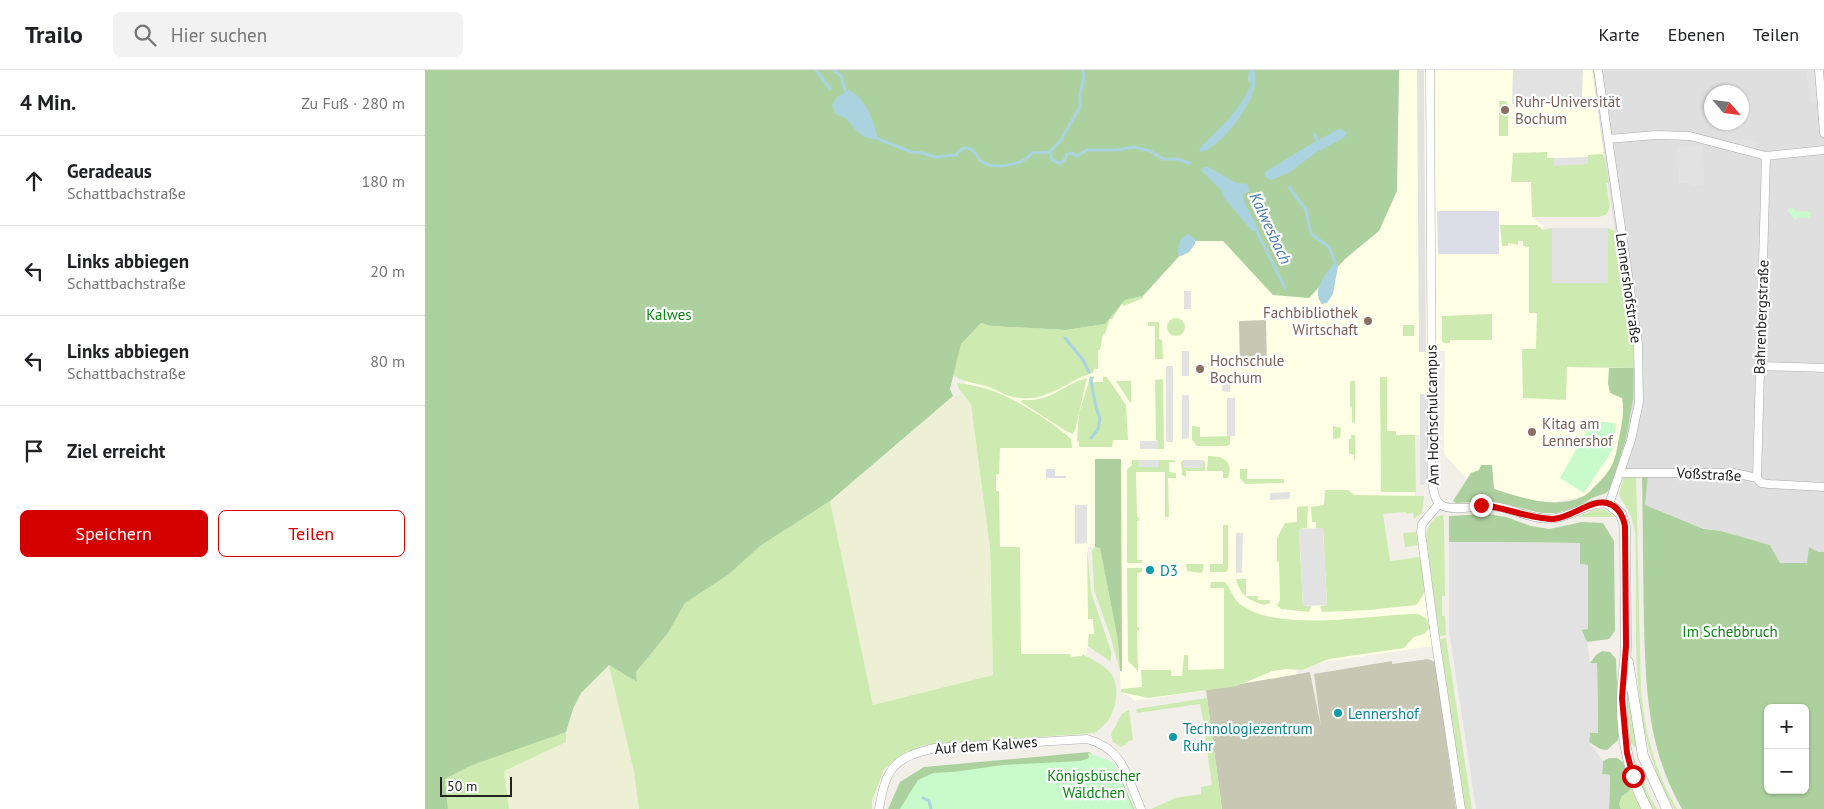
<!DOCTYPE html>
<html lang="de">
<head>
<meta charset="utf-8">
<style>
	body { margin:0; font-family:"PT Sans",sans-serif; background:#f2f2f2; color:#202124 }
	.controls { position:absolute; right:15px; bottom:15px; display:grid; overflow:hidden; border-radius:8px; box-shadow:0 1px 4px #0004 }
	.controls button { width:45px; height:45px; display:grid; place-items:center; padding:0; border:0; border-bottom:1px solid #e0e0e0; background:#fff; color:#202124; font:25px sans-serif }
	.compass { position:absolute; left:1279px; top:15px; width:45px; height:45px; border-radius:50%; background:#fff; box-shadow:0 1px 4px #0004; rotate:118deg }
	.scale { position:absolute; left:15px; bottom:12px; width:72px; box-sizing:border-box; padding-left:5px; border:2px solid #222; border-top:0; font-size:14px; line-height:18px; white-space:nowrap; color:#222; -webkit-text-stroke:4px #fff; paint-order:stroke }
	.stop { position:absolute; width:15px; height:15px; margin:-11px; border:4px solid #d40000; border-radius:50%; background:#fff }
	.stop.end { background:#d40000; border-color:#fff; box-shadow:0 1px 5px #0008 }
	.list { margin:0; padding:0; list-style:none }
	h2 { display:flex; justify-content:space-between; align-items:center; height:65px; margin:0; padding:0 20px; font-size:21px }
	h2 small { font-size:16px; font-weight:400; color:#757577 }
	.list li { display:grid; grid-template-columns:32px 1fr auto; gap:15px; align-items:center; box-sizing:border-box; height:90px; padding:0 20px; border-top:1px solid #e0e0e0 }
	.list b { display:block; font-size:19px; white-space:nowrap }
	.list p { margin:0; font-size:16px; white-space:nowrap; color:#757577 }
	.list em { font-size:16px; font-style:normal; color:#757577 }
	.actions { display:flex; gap:10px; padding:15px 20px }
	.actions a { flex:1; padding:11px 0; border:1px solid #d40000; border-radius:8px; text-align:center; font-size:18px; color:#d40000 }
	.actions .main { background:#d40000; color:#fff }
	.icon { flex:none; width:28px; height:28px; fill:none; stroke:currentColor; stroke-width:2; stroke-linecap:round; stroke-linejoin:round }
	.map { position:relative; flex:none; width:1399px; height:739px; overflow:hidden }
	header { display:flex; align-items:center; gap:30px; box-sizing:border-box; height:70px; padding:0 25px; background:#fff; border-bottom:1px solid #e0e0e0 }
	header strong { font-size:24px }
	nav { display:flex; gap:28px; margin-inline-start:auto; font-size:18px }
	.search { width:350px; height:45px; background:#f2f2f2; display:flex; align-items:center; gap:12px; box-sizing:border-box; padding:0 18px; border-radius:8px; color:#757577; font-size:19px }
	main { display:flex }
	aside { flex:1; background:#fff }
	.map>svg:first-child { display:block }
	.residential { fill:#e0dfdf; fill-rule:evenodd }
	.education { fill:#ffffe5 }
	.construction { fill:#c7c7b4 }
	.farmland { fill:#eef0d5 }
	.grass { fill:#cdebb0 }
	.forest { fill:#add19e; fill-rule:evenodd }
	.park { fill:#c8facc }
	.parking { fill:#e2e2e2 }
	.plaza { fill:#dddde8 }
	.water { fill:#aad3df }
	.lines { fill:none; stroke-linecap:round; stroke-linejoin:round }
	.stream { stroke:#aad3df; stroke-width:3 }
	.minor-casing { stroke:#a9a9a9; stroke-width:9 }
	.tertiary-casing { stroke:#a9a9a9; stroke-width:11 }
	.minor { stroke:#fff; stroke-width:8 }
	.tertiary { stroke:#fff; stroke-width:10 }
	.route { stroke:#d40000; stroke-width:6 }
	.education-dot { fill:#8d6e63; stroke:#fff; stroke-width:2 }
	.culture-dot { fill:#0f9aa8; stroke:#fff; stroke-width:2 }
	.labels { text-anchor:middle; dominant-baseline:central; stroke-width:4.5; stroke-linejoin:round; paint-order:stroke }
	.education-label { font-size:15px; fill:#785e54; stroke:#fff; text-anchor:start }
	.street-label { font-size:15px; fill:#222; stroke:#fff }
	.park-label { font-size:15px; fill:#0c8416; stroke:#fff }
	.culture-label { font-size:15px; fill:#0d838f; stroke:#fff; text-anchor:start }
	.water-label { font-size:16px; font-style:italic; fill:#4a7aab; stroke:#fff }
</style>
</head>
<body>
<header>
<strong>Trailo</strong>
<div class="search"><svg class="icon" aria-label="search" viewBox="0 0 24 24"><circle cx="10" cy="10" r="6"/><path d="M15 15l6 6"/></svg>Hier suchen</div>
<nav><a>Karte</a><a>Ebenen</a><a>Teilen</a></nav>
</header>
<main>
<aside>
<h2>4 Min.<small>Zu Fuß · 280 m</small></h2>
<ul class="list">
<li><svg class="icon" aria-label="ahead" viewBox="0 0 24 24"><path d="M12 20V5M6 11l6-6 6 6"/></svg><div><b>Geradeaus</b><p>Schattbachstraße</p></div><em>180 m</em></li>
<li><svg class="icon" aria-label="left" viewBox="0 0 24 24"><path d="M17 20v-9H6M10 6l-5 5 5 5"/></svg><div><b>Links abbiegen</b><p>Schattbachstraße</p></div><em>20 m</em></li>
<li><svg class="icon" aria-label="left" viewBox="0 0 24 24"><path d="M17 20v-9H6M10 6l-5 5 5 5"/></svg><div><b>Links abbiegen</b><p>Schattbachstraße</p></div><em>80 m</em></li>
<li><svg class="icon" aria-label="arrive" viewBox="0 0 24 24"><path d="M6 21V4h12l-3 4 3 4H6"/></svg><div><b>Ziel erreicht</b></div></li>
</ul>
<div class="actions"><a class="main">Speichern</a><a>Teilen</a></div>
</aside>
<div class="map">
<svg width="1399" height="739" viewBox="0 0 1399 739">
	<rect width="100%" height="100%" fill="#f2efe9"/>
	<path class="residential" d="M1167 0H1399V482H1393L1382 493H1355L1345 475 1296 461 1280 459 1220 435 1223 407 1188 409 1201 369 1209 298 1208 272 1190 161ZM1286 22H1316V52H1286Z"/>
	<path class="education" d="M974 0H1167L1179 86 1107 147 1118 156 1119 279H1097L1098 328 1141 297 1197 298 1199 340 1191 386 1184 404 1160 426 1128 432 1109 431 1069 419 1067 395 1046 403 1042 409 1019 384 1020 281H1013L1011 364 990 365V425L988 437 902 425 912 499 995 487 1008 576 871 596 872 607 709 631 707 628 696 622 693 571 671 477H663V549H668L669 564 664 565 661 586 647 587 568 610 564 459 541 317 536 274 682 181 962 139 974 41Z"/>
	<path class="construction" d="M841 250 842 296 815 298 814 251Z
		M1003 589 1010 592 1031 739H797L781 620 885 602 896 657 889 604 967 591V594Z"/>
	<path class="farmland" d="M536 325 540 327 546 333 564 459 568 605 448 635 405 431 528 326Z
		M184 595 209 702 214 739H84L78 701 140 672 141 662 148 639 156 623Z"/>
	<path class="grass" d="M1074 31H1081L1083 35V66H1074Z
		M1122 82V88H1129V95L1163 94V85L1177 84 1179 86 1184 113H1181L1185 137 1182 144 1174 147H1107L1106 112H1086L1088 83Z
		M1075 155H1112L1118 160 1127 158V213H1183V158L1190 161 1208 272 1209 298 1142 297 1141 330 1098 328 1097 279H1111L1112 243H1104V177L1098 176V171H1093V175L1083 173V176H1077Z
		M718 226V228L699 236 697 234 687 249H685L680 264H678L675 280H673V299H669L668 303C642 310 623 332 593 328 582 327 571 319 561 316 550 313 537 312 528 305L536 274 556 253 566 256 641 260 680 254 700 230Z
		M1067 244V270H1025V273H1019L1017 271V246Z
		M742 257a9 9 0 1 1 18 0a9 9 0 1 1-18 0Z
		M723 252H734V269L737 270 738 289H730V256H723Z
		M978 255H989V266H978Z
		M669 306 668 312H678V307H682L683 310H684L701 335 703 370H688L687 377H654V372L652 371 654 343 665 308Z
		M955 307H962V361H971V365H990L991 422H956Z
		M662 308 650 360 648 364 641 361 596 332 597 330C627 332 637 315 662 308Z
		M738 309 739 379H733V371L731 370 730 310Z
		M691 311H706V334Z
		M926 311H930V353L927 352V338L925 336V313Z
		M532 313C540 314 548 315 555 317 584 324 624 349 646 369L647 378H575L574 404 571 405V421H574L575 477H595L596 584H644L647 587 657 586 658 584C666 589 677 594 684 601 696 614 692 639 682 652 679 656 674 659 670 663L499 675 478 684 459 699 447 731V739H214L209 702 184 595 212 612 211 602 243 563 260 533 303 505 335 476 405 431 448 635 568 605 565 478 546 334 534 319Z
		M767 356 775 357V367L805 366V374L802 376H772L767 370Z
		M908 356 916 358 915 368 908 369Z
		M926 365H930V390H929V385L924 383V369H926Z
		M783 386C798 386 809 391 803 408H798V401H782Z
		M707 390H714L715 397H733L734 390H749L751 392H744V402L751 403V408H743L744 447H740V402H711L712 447H714V451H712V490H717V493H702V399L707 395Z
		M759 390V397L777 398 778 390 780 392V401H761V407L757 405 756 392Z
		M815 399H822V409H859V413L820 414 815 408Z
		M1211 405 1216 621C1221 667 1229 698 1252 739H1249C1199 653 1214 555 1210 461L1206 446 1194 425 1198 409 1204 406Z
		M900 420H923L929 425 999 426 997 443 989 449 988 443 981 444V442L958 444 965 491 995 487 1000 520 997 527 991 535 944 540 897 542 895 536 902 535 898 458H891V452H887L886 437 899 435Z
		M883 436 882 458 874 459 878 536H886L884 542 856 539 852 535 855 530 854 492 852 491V468L860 453 872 452V437Z
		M1172 439 1180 440 1190 447H1151Z
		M1018 445 1019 452 1020 526H1017V546H1020L1021 565 1014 566 1001 464C1004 455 1007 447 1018 445Z
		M798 455H803V500L801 502H785V494H798Z
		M991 462 993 475 980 477 978 463Z
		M662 477 666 522 686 581V592L663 576 664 564H669L668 549H663Z
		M670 477H675L693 571 695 601 686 568 669 520 667 481Z
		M761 494H779L777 503 762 501Z
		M702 498H717V502L712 503V557H714V560L712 561 713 601 703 591Z
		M811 509H821V526H833V530H845V533L839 535C824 531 814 524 811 509Z
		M786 512H800C806 519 808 528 815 534 853 564 947 544 993 544L1001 548 1005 558 999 564 989 567 979 578 904 589 877 600 861 599 847 601 812 616 723 628 696 622V619L717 617 716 600H746V606H757L759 585H763V600L799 599V518H785Z
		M1021 568 1047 739H1040L1015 569Z
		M1204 626 1212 676 1210 677 1206 674 1202 627Z
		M782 628 797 739H726L750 728 776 724V717L787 715 777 644 775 634 712 643 711 639Z
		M704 640 708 670 703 671V673L696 677 688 672 686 664 697 644Z
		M141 662V672L79 701 84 739H23L20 709 45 696Z
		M1209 689H1210L1223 724 1232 739H1228L1217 716Z
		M1206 718 1216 739H1196L1194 734 1197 726 1202 723Z"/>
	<path class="forest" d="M0 0H974L972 121 954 161 920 189 884 228 848 225 798 171H768L718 226 700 230 680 254 641 260 566 256 556 253 536 274 525 319 528 326 405 431 335 476 303 505 260 533 243 563 211 602 212 612 184 595 156 623 148 639 141 662 45 696 20 709 23 739H0Z
		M1184 298H1209L1208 330 1201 369 1185 419 1181 423 1167 428 1152 437 1131 443H1116L1068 431 1031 433 1028 431 1046 403 1054 400 1056 395H1067L1069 419C1097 428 1131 440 1159 426 1163 424 1167 419 1170 416 1185 402 1190 393 1193 373 1196 358 1200 343 1197 328L1185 323 1183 313Z
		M670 389H696L697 601H695L693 571 675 478 670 477Z
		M1217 406H1223L1220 435 1279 459 1296 461 1345 475 1355 493H1382L1384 477 1393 482H1399V739H1257C1223 680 1221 621 1219 555 1218 505 1218 456 1217 406ZM1343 638H1380V720H1343Z
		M1063 444 1081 447 1106 456 1124 459 1157 452 1178 453 1189 471 1190 561 1184 569 1162 572 1156 559H1163V495L1155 494 1154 473 1024 472V446Z
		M1177 581 1185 582 1191 589 1194 664 1193 670 1182 680 1175 679 1164 672 1165 663H1173L1172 593H1165L1171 585Z
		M664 682 681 696 686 703H694L709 739H463L475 712 499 697Z
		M1184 688H1192L1198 692 1206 718 1202 723 1197 726 1194 734 1196 739H1184L1185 705 1177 704 1178 691Z"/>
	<path class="park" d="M1367 137 1371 141 1386 142 1385 148H1373L1370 150 1362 140Z
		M1167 351 1191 353 1188 379 1159 423 1135 408Z
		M663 683 686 691 689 694 708 739H475L493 710 508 703 528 702 578 695 655 691 664 688Z"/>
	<path class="parking" d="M992 0H999L1001 282H994Z
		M1088 0H1158L1157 28 1153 33 1087 34Z
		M1381 0H1389L1393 32 1385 33Z
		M1316 69 1332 72 1331 79 1315 76Z
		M1278 75 1279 116H1265L1264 113H1254L1252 78Z
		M1163 87V94L1129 96V88Z
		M1127 158H1183V213H1127Z
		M759 221H766V239H759Z
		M757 281H764V306H757Z
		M741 296H748V372H741Z
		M798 306H805V322L797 321Z
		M995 324H1002L1003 414 995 415Z
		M757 325H764V368L757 369Z
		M802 328H810V366H802Z
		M715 371H733V379H715Z
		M714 390H734V397H714Z
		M759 390H778L777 398H759Z
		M865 422V429L845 430V423Z
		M650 435H662V473L650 474Z
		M898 458 902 535 878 536 874 459Z
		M811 463H818L817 503H811Z
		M1024 472 1155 473V494L1163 495V559L1156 560 1162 572 1165 593H1172L1173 663H1165L1164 672 1178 691 1177 704 1185 705 1184 739H1051L1024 561Z"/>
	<path class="plaza" d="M1012 141H1074V184H1013Z
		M621 399H630V406H641V408H621Z"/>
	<path class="water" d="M824 0H830C830 6 831 14 829 20 824 38 795 78 776 82L774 80 776 77C796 57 815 40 826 15L823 10Z
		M424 20C441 28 449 52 453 69 435 69 432 61 421 48 413 46 409 44 407 35L412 27Z
		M914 59 922 62 919 68 890 83 865 102 846 110 840 107V102L886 74Z
		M778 97H783L811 113 822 114 825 121 818 124 820 134 832 156 831 161H827L799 128 796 120 776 100Z
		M763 164 770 169V174L764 182 756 186 753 185C753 175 754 168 763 164Z
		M910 192 913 196 908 224 902 233 897 234C885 220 902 203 910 192Z"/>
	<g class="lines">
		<path class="stream" d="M391 0 405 19
			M409 0 416 6 421 24
			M889 64 893 72
			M451 68 486 82 498 83 510 87 531 85C534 82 536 78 540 78 548 77 551 85 555 90 567 101 598 95 607 83L625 82 627 90 634 93 639 91 642 84 647 83 652 86 662 80H691L709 77 725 81 738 89H752L765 93
			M625 82 635 71 655 37V24L659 7 658 0
			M864 117 881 140 886 164 904 177 910 192
			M830 158 860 218
			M640 268 658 290 664 302
			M666 368 673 359 675 348C672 344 666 314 666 308
			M498 728 504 731 506 739"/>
		<defs>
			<path id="minor" d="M1005 0C1006 122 1006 244 1007 367 1007 382 1003 427 1016 435 1026 442 1055 435 1068 436 1089 438 1109 452 1131 448 1150 445 1165 431 1184 434L1206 370 1214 332 1213 274 1173 0
				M1394 0 1399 63
				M1183 69 1231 65 1265 66 1341 86 1399 80
				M1335 296 1399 298
				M1196 403H1309L1332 408 1336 413 1344 414 1399 417
				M1332 408 1341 86
				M1014 434 997 454 996 462 1010 567 1036 739
				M454 739C461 698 468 688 510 678L662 669C699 679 702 707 716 739"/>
			<path id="tertiary" d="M1184 434 1196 444 1200 456C1200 495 1201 535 1201 575 1201 593 1197 610 1197 628 1196 666 1204 706 1222 739
				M1203 592 1218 686 1242 739"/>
		</defs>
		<use href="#minor" class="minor-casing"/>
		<use href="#tertiary" class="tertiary-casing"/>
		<use href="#minor" class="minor"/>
		<use href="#tertiary" class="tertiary"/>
	</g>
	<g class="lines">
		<path class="route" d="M1056 435C1081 437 1104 449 1128 449 1147 448 1165 429 1182 433 1193 436 1198 446 1200 456L1201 576 1197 628 1202 683 1208 706"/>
	</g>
	<g class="education-dot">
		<circle cx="1080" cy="40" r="5"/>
		<circle cx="943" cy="251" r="5"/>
		<circle cx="775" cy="299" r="5"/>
		<circle cx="1107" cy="362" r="5"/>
	</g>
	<g class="culture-dot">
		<circle cx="725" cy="500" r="5"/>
		<circle cx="913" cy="643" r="5"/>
		<circle cx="748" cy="667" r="5"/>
	</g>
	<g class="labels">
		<g class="education-label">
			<text x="1090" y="31">Ruhr-Universität<tspan x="1090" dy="17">Bochum</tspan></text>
			<text x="933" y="242" text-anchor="end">Fachbibliothek<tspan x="933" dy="17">Wirtschaft</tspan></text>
			<text x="785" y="290">Hochschule<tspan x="785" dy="17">Bochum</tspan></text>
			<text x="1117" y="353">Kitag am<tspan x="1117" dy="17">Lennershof</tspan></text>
		</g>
		<g class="street-label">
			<text transform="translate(1204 218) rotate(82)">Lennershofstraße</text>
			<text transform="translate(1336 247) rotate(-88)">Bahrenbergstraße</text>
			<text transform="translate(1007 345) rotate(-91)">Am Hochschulcampus</text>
			<text transform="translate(1284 404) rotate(3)">Voßstraße</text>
			<text transform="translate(561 675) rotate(-4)">Auf dem Kalwes</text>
		</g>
		<g class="park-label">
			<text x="244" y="244">Kalwes</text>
			<text x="1305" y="561">Im Schebbruch</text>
			<text x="669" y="705">Königsbüscher<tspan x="669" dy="17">Wäldchen</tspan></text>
		</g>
		<g class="culture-label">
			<text x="735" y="500">D3</text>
			<text x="923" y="643">Lennershof</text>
			<text x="758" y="658">Technologiezentrum<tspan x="758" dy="17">Ruhr</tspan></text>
		</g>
		<g class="water-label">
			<text transform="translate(846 158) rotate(65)">Kalwesbach</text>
		</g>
	</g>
</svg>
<div class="controls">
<button>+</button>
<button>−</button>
</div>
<svg class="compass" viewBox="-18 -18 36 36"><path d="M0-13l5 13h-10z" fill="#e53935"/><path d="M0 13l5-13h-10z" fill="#757577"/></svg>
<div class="scale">50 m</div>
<div class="stop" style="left:1208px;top:706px"></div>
<div class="stop end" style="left:1056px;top:435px"></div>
</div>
</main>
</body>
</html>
